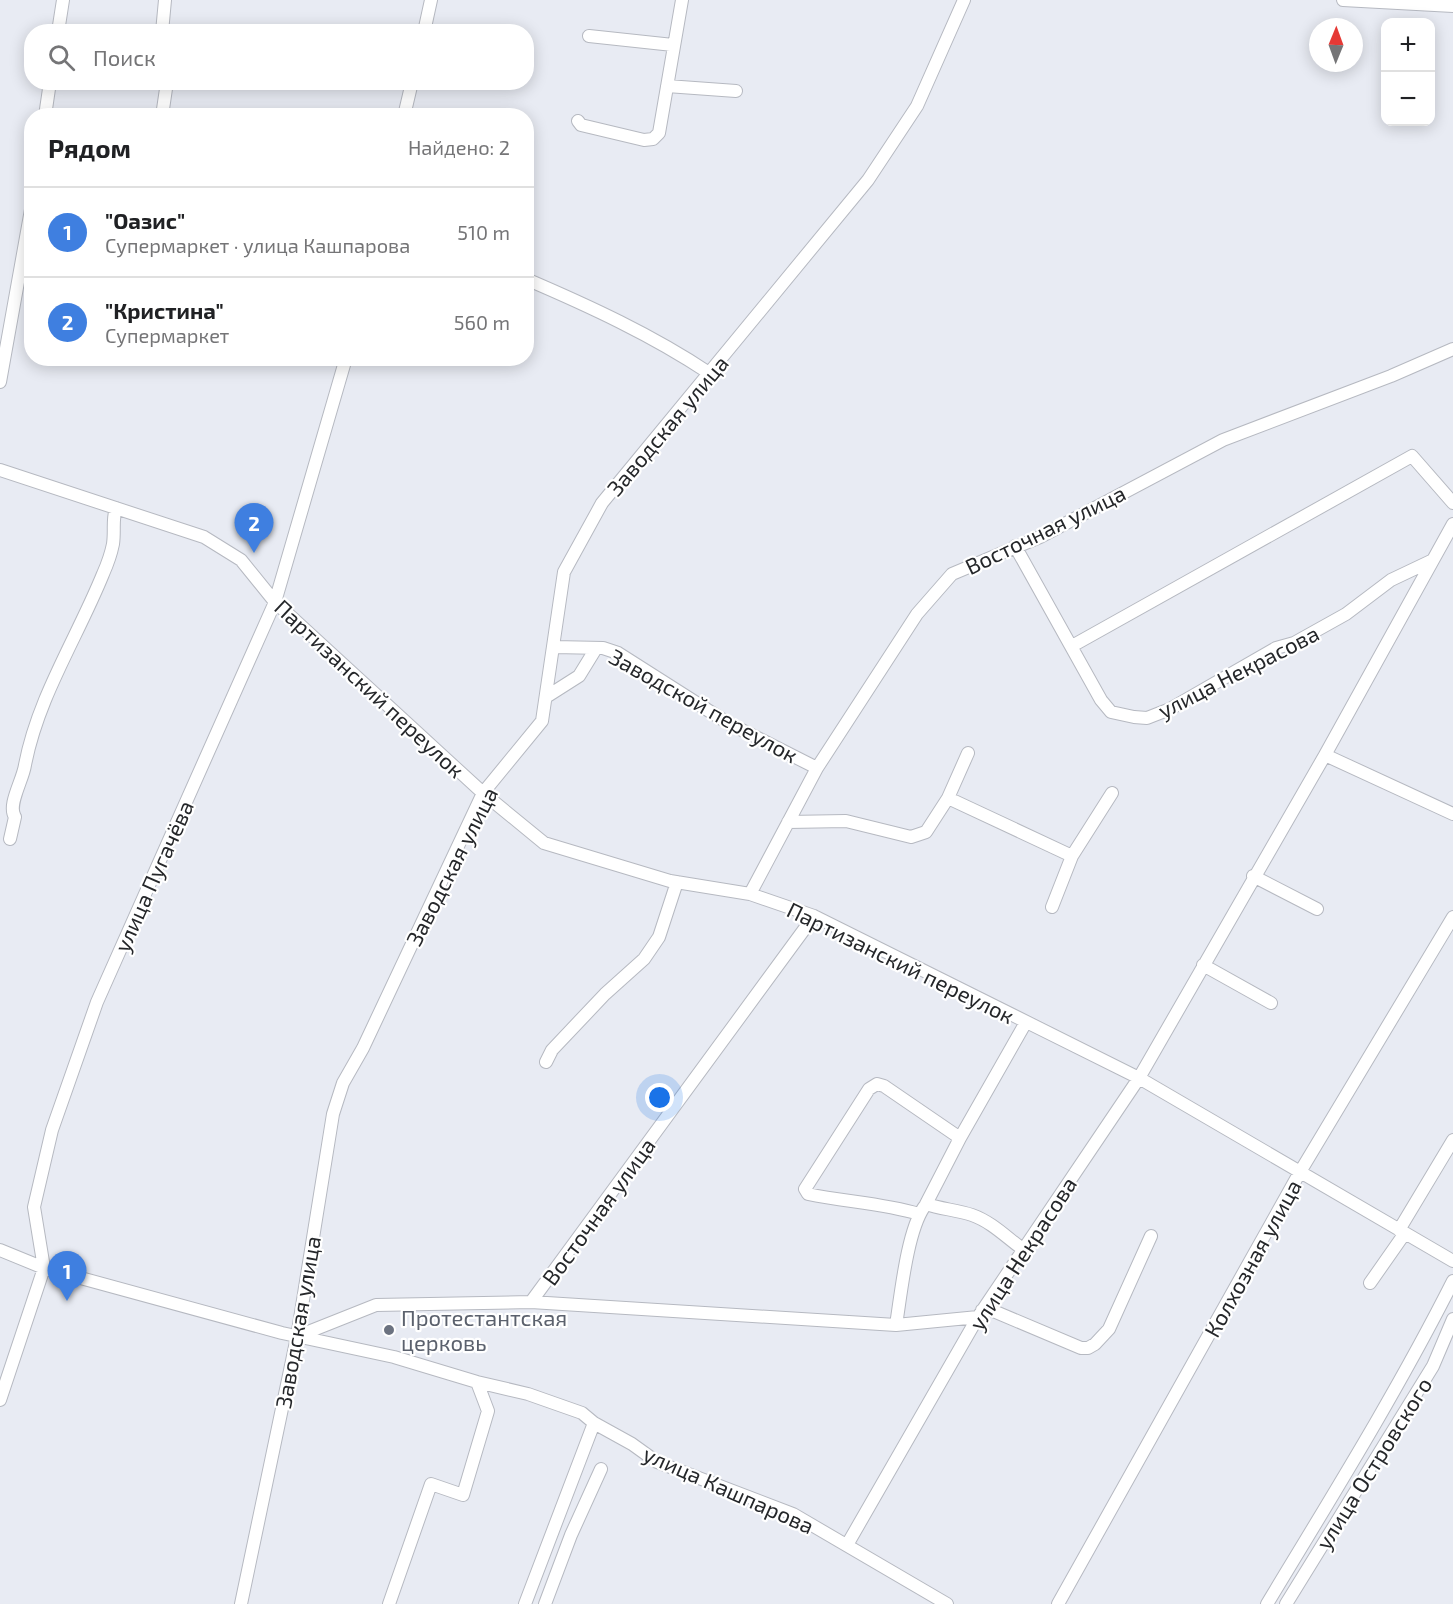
<!DOCTYPE html>
<html lang="ru">
<head>
<meta charset="utf-8">
<style>
	body { margin:0; font-family:"Exo 2",sans-serif; background:#f2f2f2; color:#202124 }
	.controls { position:absolute; right:18px; top:18px; display:grid; overflow:hidden; border-radius:12px; box-shadow:0 3px 15px #0003 }
	.controls button { width:54px; height:54px; display:grid; place-items:center; padding:0; border:0; border-bottom:2px solid #e0e0e0; background:#fff; color:#202124; font:30px sans-serif }
	.compass { position:absolute; left:1309px; top:18px; width:54px; height:54px; border-radius:50%; background:#fff; box-shadow:0 3px 15px #0003; rotate:1deg }
	.you { position:absolute; left:660px; top:1098px; width:21px; height:21px; margin:-15px; border:4px solid #fff; border-radius:50%; background:#1a73e8; box-shadow:0 0 0 9px #1a73e833 }
	.badge { display:grid; place-items:center; width:39px; height:39px; border-radius:50%; background:#7c3aed; color:#fff; font-size:20px; font-weight:700 }
	.pin { position:absolute; translate:-50% -50px; filter:drop-shadow(0 2px 3px #0008) }
	.pin::after { content:''; position:absolute; top:32px; width:21px; height:18px; background:inherit; clip-path:polygon(0 0,100% 0,50% 100%) }
	.list { margin:0; padding:0; list-style:none }
	h2 { display:flex; justify-content:space-between; align-items:center; height:78px; margin:0; padding:0 24px; font-size:26px }
	h2 small { font-size:20px; font-weight:400; color:#757577 }
	.list li { display:grid; grid-template-columns:39px 1fr auto; gap:18px; align-items:center; box-sizing:border-box; height:90px; padding:0 24px; border-top:2px solid #e0e0e0 }
	.list b { display:block; font-size:22px; white-space:nowrap }
	.list p { margin:0; font-size:20px; white-space:nowrap; color:#757577 }
	.list em { font-size:20px; font-style:normal; color:#757577 }
	.icon { flex:none; width:33px; height:33px; fill:none; stroke:currentColor; stroke-width:2; stroke-linecap:round; stroke-linejoin:round }
	.map { position:relative; flex:none; width:1453px; height:1604px; overflow:hidden }
	.search { position:absolute; background:#fff; box-shadow:0 3px 15px #0003; left:24px; top:24px; width:510px; height:66px; display:flex; align-items:center; gap:15px; box-sizing:border-box; padding:0 21px; border-radius:24px; color:#757577; font-size:22px }
	.panel { position:absolute; background:#fff; box-shadow:0 3px 15px #0003; left:24px; top:108px; width:510px; height:258px; border-radius:24px }
	.map>svg:first-child { display:block }
	.lines { fill:none; stroke-linecap:round; stroke-linejoin:round }
	.minor-casing { stroke:#b6b9c1; stroke-width:14 }
	.minor { stroke:#fff; stroke-width:12 }
	.worship-dot { fill:#6b7280; stroke:#fff; stroke-width:2 }
	.labels { text-anchor:middle; dominant-baseline:central; stroke-width:4.5; stroke-linejoin:round; paint-order:stroke }
	.street-label { font-size:22px; fill:#25272a; stroke:#fff }
	.worship-label { font-size:22px; fill:#5b616d; stroke:#fff; text-anchor:start }
</style>
</head>
<body>
<div class="map">
<svg width="1453" height="1604" viewBox="0 0 1453 1604">
	<rect width="100%" height="100%" fill="#e8ebf3"/>
	<g class="lines">
		<defs>
			<path id="minor" d="M1343 0 1453 6
				M58 32 63 0
				M162 32 165 0
				M424 32 431 0
				M589 36 673 45
				M667 86 736 91
				M45 116 50 82
				M162 116 167 82
				M404 116 412 82
				M578 121 581 125 644 140 653 139 659 133 682 0
				M526 279C589 306 652 335 709 373
				M0 382 32 204
				M0 470 204 537 241 560 275 602 483 793 544 843 670 881 750 894 814 916 1139 1078 1453 1261
				M1015 546 1101 700 1111 712 1134 717 1147 718 1170 709 1276 648 1294 643 1346 614 1391 580 1431 561
				M1072 646 1412 456 1453 503
				M554 647 603 648 618 653 728 723 817 768
				M546 697 579 676 595 650
				M1325 755 1453 814
				M948 798 968 753
				M788 822 846 821 911 837 926 832 948 798 1072 856
				M10 839 15 817C7 805 23 780 25 765 38 697 77 638 103 574 107 565 111 554 113 544 115 531 112 520 116 508
				M1253 876 1317 909
				M750 894 817 768 917 614 952 574 1040 537 1223 440 1391 376 1453 349
				M1052 907 1072 856 1112 793
				M1203 965 1271 1003
				M546 1062 552 1050 605 994 644 959 659 937 677 882
				M919 1214C882 1203 846 1202 808 1194L805 1189 869 1089 877 1084 884 1086 960 1138
				M1399 1230 1453 1140
				M0 1250 44 1268 282 1333 394 1357 477 1382 528 1394 582 1413 594 1423 632 1444 657 1462 793 1514 947 1604
				M1024 1250C1007 1238 992 1222 972 1215 957 1210 941 1209 926 1204L960 1138 1026 1022
				M1370 1283 1405 1233
				M531 1302 814 916
				M982 1310H991L1081 1348H1088L1095 1344 1109 1329 1151 1236
				M896 1325C901 1294 907 1232 924 1207
				M298 1336 376 1305 531 1302 896 1325 978 1317
				M0 1400 44 1268 34 1207 52 1130 97 1002 275 602 346 358
				M847 1545 978 1317 1139 1078 1325 755 1453 524
				M241 1604 297 1337 333 1114 343 1083 363 1048 483 793 542 721 564 572 602 503 868 180 917 106 964 0
				M389 1604 431 1484 463 1495 488 1411 477 1382
				M525 1604 594 1423
				M545 1604 571 1535 601 1469
				M1058 1604 1300 1172 1453 917
				M1267 1604C1331 1498 1397 1392 1453 1281
				M1286 1604 1433 1366 1453 1319"/>
		</defs>
		<use href="#minor" class="minor-casing"/>
		<use href="#minor" class="minor"/>
	</g>
	<circle class="worship-dot" cx="389" cy="1330" r="6"/>
	<g class="labels">
		<g class="street-label">
			<text transform="translate(667 425) rotate(-50)">Заводская улица</text>
			<text transform="translate(1045 529) rotate(-26)">Восточная улица</text>
			<text transform="translate(1238 671) rotate(-27)">улица Некрасова</text>
			<text transform="translate(370 688) rotate(43)">Партизанский переулок</text>
			<text transform="translate(704 705) rotate(29)">Заводской переулок</text>
			<text transform="translate(451 866) rotate(-63)">Заводская улица</text>
			<text transform="translate(153 876) rotate(-66)">улица Пугачёва</text>
			<text transform="translate(901 962) rotate(26)">Партизанский переулок</text>
			<text transform="translate(598 1211) rotate(-54)">Восточная улица</text>
			<text transform="translate(1022 1253) rotate(-57)">улица Некрасова</text>
			<text transform="translate(1252 1258) rotate(-61)">Колхозная улица</text>
			<text transform="translate(297 1322) rotate(-80)">Заводская улица</text>
			<text transform="translate(1373 1463) rotate(-58)">улица Островского</text>
			<text transform="translate(729 1489) rotate(24)">улица Кашпарова</text>
		</g>
		<g class="worship-label">
			<text x="401" y="1317">Протестантская<tspan x="401" dy="25">церковь</tspan></text>
		</g>
	</g>
</svg>
<div class="controls">
<button>+</button>
<button>−</button>
</div>
<svg class="compass" viewBox="-18 -18 36 36"><path d="M0-13l5 13h-10z" fill="#e53935"/><path d="M0 13l5-13h-10z" fill="#757577"/></svg>
<div class="you"></div>
<div class="pin badge" style="left:67px;top:1301px;background:#3f7fe0">1</div>
<div class="pin badge" style="left:254px;top:553px;background:#3f7fe0">2</div>
<div class="search"><svg class="icon" aria-label="search" viewBox="0 0 24 24"><circle cx="10" cy="10" r="6"/><path d="M15 15l6 6"/></svg>Поиск</div>
<section class="panel">
<h2>Рядом<small>Найдено: 2</small></h2>
<ul class="list">
<li><span class="badge" style="background:#3f7fe0">1</span><div><b>&quot;Оазис&quot;</b><p>Супермаркет · улица Кашпарова</p></div><em>510 m</em></li>
<li><span class="badge" style="background:#3f7fe0">2</span><div><b>&quot;Кристина&quot;</b><p>Супермаркет</p></div><em>560 m</em></li>
</ul>
</section>
</div>
</body>
</html>
